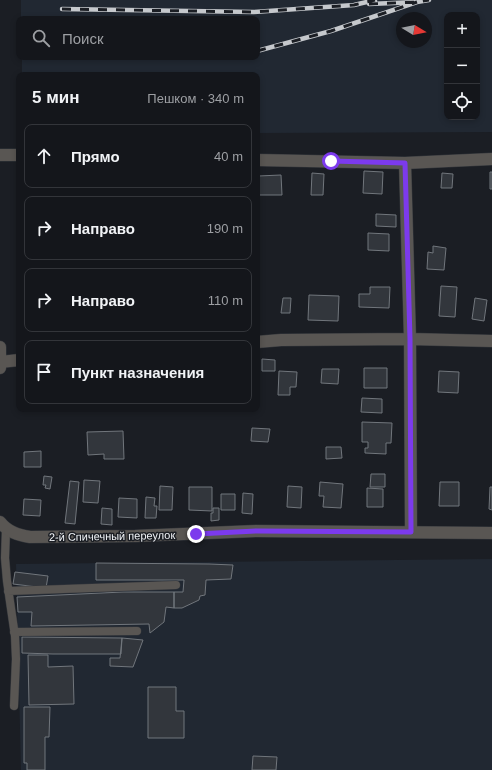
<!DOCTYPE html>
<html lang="ru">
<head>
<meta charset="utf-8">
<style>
	body { margin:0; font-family:Arial,sans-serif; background:#212328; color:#f1f3f6 }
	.controls { position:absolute; right:12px; top:12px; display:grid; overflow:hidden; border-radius:8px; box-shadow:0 2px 6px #0003 }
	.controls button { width:36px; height:36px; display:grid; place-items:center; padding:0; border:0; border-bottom:1px solid #33353a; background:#14161b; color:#f1f3f6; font:20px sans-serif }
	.compass { position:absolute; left:396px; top:12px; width:36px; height:36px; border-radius:50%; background:#14161b; box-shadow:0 2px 6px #0003; rotate:100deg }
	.stop { position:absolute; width:12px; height:12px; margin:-9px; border:3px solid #7c3aed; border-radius:50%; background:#fff }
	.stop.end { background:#7c3aed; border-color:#fff; box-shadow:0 1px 4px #0008 }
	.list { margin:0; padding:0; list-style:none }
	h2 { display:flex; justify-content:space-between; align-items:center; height:52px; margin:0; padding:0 16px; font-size:17px }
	h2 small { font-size:13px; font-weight:400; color:#9d9fa3 }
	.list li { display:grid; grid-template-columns:26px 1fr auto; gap:12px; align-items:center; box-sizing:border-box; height:64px; margin:0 8px 8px; padding:0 8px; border:1px solid #33353a; border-radius:8px }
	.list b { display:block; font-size:15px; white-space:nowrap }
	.list em { font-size:13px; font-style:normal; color:#9d9fa3 }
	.icon { flex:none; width:22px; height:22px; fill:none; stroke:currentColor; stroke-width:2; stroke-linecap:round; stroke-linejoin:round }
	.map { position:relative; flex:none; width:492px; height:770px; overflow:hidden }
	.search { position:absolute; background:#14161b; box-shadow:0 2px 6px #0003; left:16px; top:16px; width:244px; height:44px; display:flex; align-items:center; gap:10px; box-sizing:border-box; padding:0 14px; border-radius:8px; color:#9d9fa3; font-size:15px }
	.panel { position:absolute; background:#14161b; box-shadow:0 2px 6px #0003; left:16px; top:72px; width:244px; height:340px; border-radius:8px }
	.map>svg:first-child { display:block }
	.built { fill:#212832; fill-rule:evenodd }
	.building { fill:#32363c; stroke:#71767c }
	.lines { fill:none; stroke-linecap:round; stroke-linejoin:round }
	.lane-casing { stroke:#35383d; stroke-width:9 }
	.street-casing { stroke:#35383d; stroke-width:13 }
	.lane { stroke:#595653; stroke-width:8 }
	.street { stroke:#595653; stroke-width:12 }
	.rail-casing { stroke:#c5c8cc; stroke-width:4.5 }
	.rail { stroke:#1b1e24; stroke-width:3; stroke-dasharray:9; stroke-linecap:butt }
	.route { stroke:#7c3aed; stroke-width:5 }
	.labels { text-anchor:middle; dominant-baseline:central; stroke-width:3; stroke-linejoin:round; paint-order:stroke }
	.street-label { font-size:11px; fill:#f1f4f8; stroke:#1b1e24 }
</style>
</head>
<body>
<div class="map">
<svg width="492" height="770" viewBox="0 0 492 770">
	<rect width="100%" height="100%" fill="#1b1e24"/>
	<path class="built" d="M21 0H492V132L257 133V75H22V57H257V19H21ZM447 15H477V117H447ZM402 18H426V42H402Z
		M492 559V770H21L16 564Z"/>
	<path class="building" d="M364 171 383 172 382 194 363 193Z
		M490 172H492V189H490Z
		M312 173 324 174 323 195H311Z
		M442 173 453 174 452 188H441Z
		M281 175 282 195H259L258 176Z
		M376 214 396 215V227L376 226Z
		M368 233 389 234V251L368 250Z
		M433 246 446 248 444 270 427 269 428 252 433 253Z
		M441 286 457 287 455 317 439 316Z
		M370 287H390L389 308 359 307V294H370Z
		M257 293H259L258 314H257Z
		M309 295 339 296 338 321 308 320Z
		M283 298H291L290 313H281Z
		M475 298 487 300 484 321 472 319Z
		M262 359 275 360V371H262Z
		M364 368H387V388H364Z
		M322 369H339L338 384 321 383Z
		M279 371 297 372 296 387H290V395H278Z
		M439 371 459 372 458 393 438 392Z
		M362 398 382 399V413L361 412Z
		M28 409H49V410H28Z
		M362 422 392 423 391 443H386V454L365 453V448H368V442H362Z
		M252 428 270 429 268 442 251 441Z
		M123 431 124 459H104V454L88 455 87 432Z
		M326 447H341L342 458 326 459Z
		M41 451V467H24V452Z
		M371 474H385V487H370Z
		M44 476 52 477 50 489 45 488 46 485H43Z
		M84 480 100 481 98 503 83 502Z
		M70 481 79 482 75 524 65 523Z
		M320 482 343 484 341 508 323 507 324 496H319Z
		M440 482H459V506H439Z
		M160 486 173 487 172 510H159Z
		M288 486 302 487 301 508 287 507Z
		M189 487H212V511L189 510Z
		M490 487H492V510L489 509Z
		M367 488 383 489V507H367Z
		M243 493 253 494 252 514 242 513Z
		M221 494H235V510H221Z
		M146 497 155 498 154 506H157L156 518H145Z
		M119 498 137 499V518L118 517Z
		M24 499 41 500 40 516 23 515Z
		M102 508 112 509V525L101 524Z
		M213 508H219V520L211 521V513H213Z
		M96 563 209 564 233 565 231 579 206 580 205 595 200 596 199 600 182 608H174V592H183L184 580H96Z
		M15 572 48 576 46 588 13 584Z
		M123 592H174V608L166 607 164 622 150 633 149 624 31 626 32 612H18L17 597Z
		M22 637 122 638 121 654H53L22 653Z
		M122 638 143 640 133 667 110 666V658H120Z
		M28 655H48V667L73 666 74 704 29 705Z
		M148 687H176V711H184V738H148Z
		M24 707H50L49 737H45V770H27V763H24Z
		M253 756 277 757 276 770H252Z"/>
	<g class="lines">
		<defs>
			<path id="lane" d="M6 529 5 558 7 581 15 636 16 659 14 706
				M8 591 176 585
				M14 632 137 631"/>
			<path id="street" d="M0 155H19
				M257 160 405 163 492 159
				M405 163 410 339 411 532
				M257 342 281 340 410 339 492 341
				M0 347V368
				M0 362 19 360
				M0 522C8 532 18 535 30 537L135 536 256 531 492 533"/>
		</defs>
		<use href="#lane" class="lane-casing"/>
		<use href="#street" class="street-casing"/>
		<use href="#lane" class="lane"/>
		<use href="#street" class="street"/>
		<defs>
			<path id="rail" d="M369 4 417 2 429 0
				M62 9 254 12 354 5 375 0
				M257 51 331 31 417 2"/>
		</defs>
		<use href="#rail" class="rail-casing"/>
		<use href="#rail" class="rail"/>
	</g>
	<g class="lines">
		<path class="route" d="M196 534 256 531 411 532 410 339 405 163 331 161"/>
	</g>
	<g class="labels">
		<g class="street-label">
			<text transform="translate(112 536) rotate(-1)">2-й Спичечный переулок</text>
		</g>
	</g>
</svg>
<div class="controls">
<button>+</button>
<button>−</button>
<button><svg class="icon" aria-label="locate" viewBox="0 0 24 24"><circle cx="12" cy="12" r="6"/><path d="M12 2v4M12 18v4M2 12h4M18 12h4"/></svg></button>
</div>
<svg class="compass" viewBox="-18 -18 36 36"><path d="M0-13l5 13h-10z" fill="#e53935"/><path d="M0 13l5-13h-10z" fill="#9d9fa3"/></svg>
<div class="stop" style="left:331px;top:161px"></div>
<div class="stop end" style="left:196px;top:534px"></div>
<div class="search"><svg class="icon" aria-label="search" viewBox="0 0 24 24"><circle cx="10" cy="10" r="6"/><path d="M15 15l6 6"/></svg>Поиск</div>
<section class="panel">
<h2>5 мин<small>Пешком · 340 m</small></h2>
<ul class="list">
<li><svg class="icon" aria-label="ahead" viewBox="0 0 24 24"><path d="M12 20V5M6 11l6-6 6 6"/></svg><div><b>Прямо</b></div><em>40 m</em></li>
<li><svg class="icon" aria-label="right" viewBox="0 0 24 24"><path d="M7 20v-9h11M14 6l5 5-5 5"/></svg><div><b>Направо</b></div><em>190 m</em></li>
<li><svg class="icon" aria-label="right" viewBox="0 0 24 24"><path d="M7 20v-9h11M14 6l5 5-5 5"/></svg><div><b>Направо</b></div><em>110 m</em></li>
<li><svg class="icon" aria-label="arrive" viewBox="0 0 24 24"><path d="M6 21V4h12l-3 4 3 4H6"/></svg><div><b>Пункт назначения</b></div></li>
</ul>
</section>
</div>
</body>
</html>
